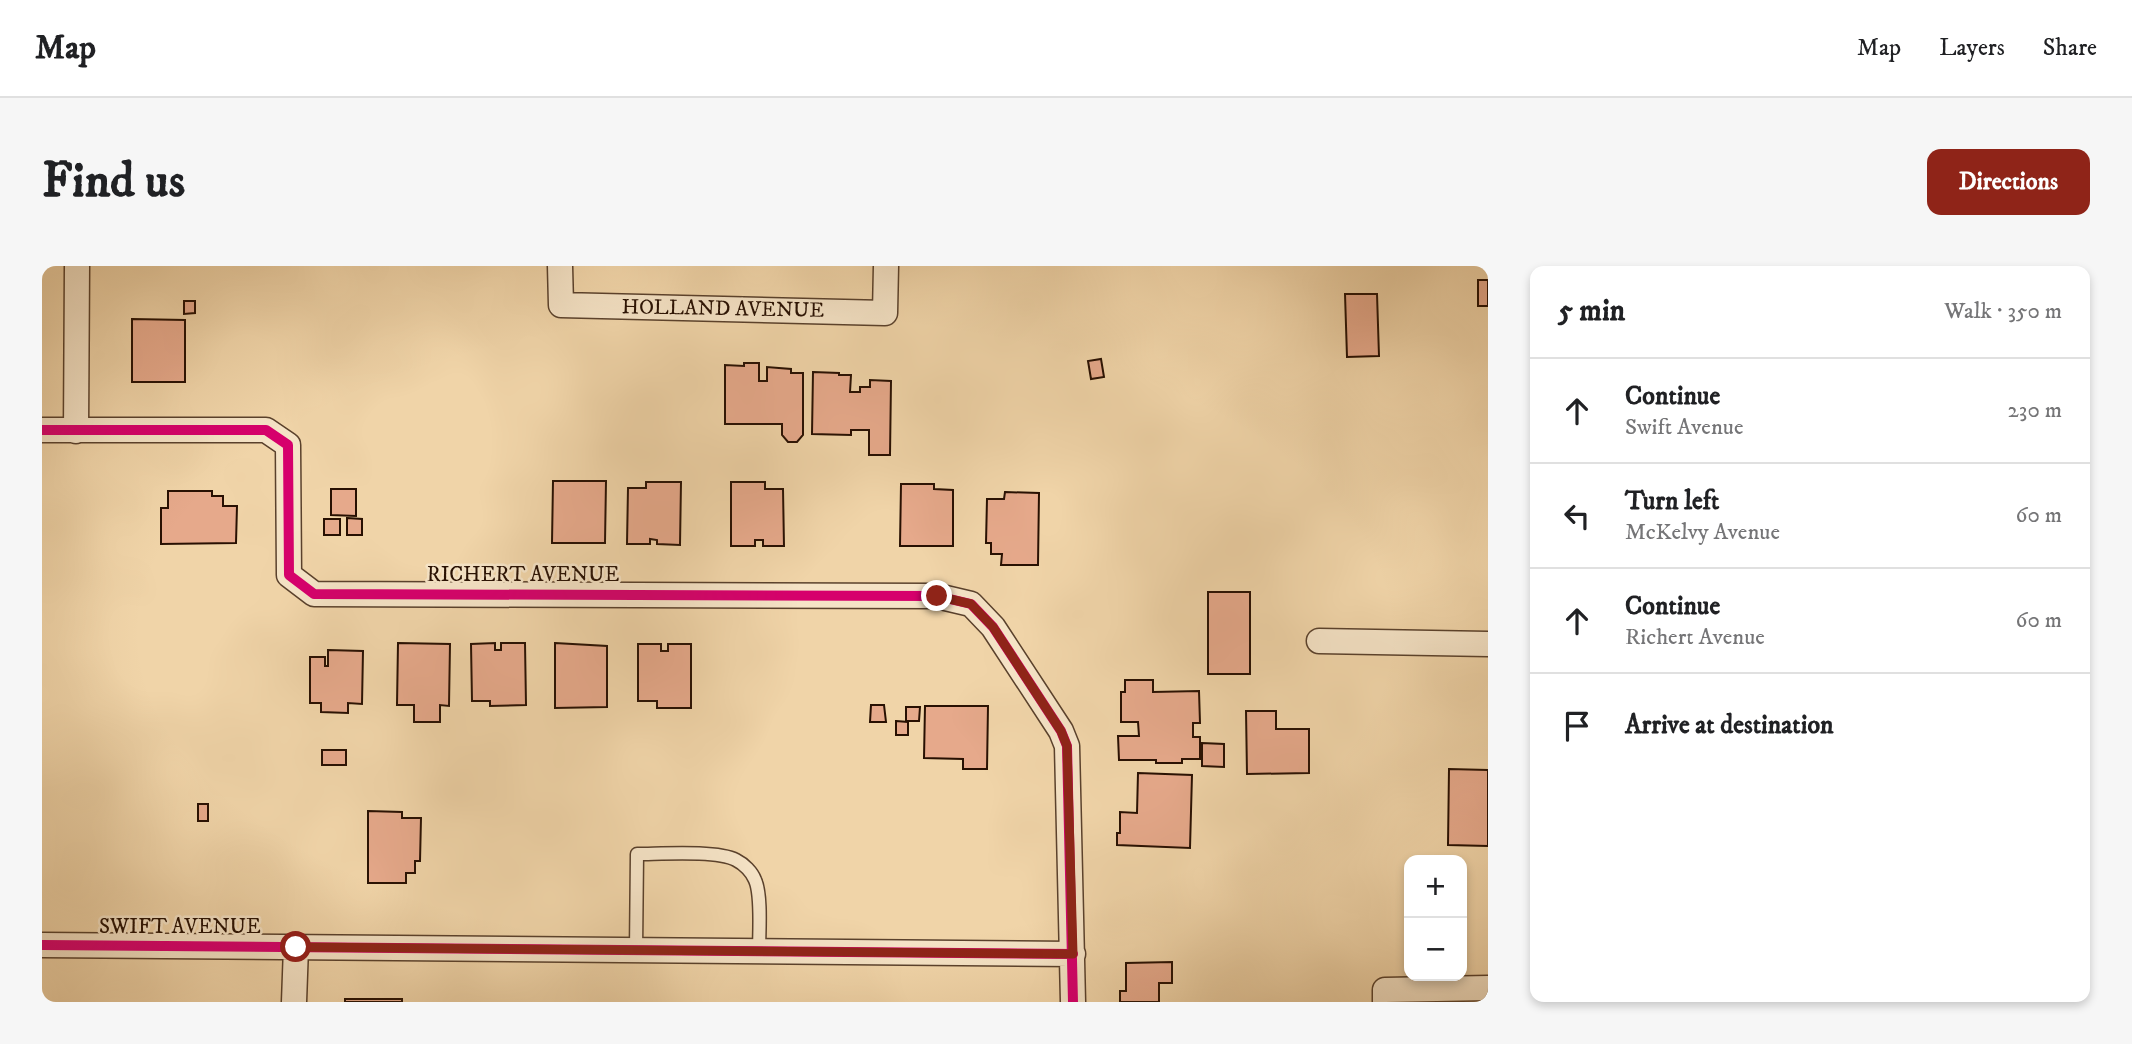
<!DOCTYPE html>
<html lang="en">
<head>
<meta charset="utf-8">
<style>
	body { margin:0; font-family:"IM FELL DW Pica",serif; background:#f6f6f6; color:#202124 }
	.controls { position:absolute; right:21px; bottom:21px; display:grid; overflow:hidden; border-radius:14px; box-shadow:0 4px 10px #0003 }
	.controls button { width:63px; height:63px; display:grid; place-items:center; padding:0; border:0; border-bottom:2px solid #e0e0e0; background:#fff; color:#202124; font:35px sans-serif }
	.stop { position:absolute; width:21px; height:21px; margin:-16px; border:5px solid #8f2418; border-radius:50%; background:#fff }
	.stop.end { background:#8f2418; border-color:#fff; box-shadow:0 2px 7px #0008 }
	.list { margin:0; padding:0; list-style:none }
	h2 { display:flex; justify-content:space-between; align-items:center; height:91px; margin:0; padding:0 28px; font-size:30px }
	h2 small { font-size:23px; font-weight:400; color:#757577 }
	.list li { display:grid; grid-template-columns:46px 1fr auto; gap:21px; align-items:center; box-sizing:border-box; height:105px; padding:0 28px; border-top:2px solid #e0e0e0 }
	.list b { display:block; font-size:26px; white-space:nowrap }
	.list p { margin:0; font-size:23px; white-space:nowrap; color:#757577 }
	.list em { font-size:23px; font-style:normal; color:#757577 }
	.icon { flex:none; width:38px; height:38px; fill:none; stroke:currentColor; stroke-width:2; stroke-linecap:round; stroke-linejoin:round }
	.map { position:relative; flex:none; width:1446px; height:736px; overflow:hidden; border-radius:14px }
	header { display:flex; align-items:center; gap:42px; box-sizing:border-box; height:98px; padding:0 35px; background:#fff; border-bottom:2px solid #e0e0e0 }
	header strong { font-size:33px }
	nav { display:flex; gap:38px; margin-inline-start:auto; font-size:24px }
	.intro { display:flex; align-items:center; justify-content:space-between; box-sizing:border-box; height:168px; padding:0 42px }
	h1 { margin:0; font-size:49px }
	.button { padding:18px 32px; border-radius:14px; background:#8f2418; color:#fff; font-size:24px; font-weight:700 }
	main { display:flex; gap:42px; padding:0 42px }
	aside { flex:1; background:#fff; border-radius:14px; box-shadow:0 4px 10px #0003 }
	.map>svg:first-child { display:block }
	.building { fill:#e6a98b; stroke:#281002; stroke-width:2 }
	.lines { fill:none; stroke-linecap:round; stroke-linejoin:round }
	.service-casing { stroke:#5a412c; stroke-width:15 }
	.minor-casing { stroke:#5a412c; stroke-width:27 }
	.service { stroke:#f5e3c6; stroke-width:12 }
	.minor { stroke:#f5e3c6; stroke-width:24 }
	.cycleway-casing { stroke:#f5e3c6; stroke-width:15 }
	.cycleway { stroke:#d6006c; stroke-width:10 }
	.route { stroke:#8f2418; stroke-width:9 }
	.labels { text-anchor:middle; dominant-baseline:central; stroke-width:5; stroke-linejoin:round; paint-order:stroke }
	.street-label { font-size:21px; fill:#281002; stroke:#f5e3c6 }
</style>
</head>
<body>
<header>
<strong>Map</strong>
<nav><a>Map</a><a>Layers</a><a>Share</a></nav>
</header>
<div class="intro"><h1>Find us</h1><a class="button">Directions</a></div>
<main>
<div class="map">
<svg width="1446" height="736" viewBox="0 0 1446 736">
	<rect width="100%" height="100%" fill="#f0d4a8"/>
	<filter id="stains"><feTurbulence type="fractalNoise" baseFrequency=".00286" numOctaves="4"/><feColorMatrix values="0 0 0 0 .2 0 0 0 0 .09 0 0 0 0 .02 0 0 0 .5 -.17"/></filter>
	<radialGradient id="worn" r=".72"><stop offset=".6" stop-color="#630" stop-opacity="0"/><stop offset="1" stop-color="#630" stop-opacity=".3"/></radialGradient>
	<path class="building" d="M1436 14H1446V40H1436Z
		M1303 28H1335L1337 90 1305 91Z
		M142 35H153V47L142 48Z
		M90 53 143 54V116H90Z
		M1059 93 1062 111 1049 113 1046 95Z
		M702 97H717V115H725V101L749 103V107H761V169L755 176H746L740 169V158H683V99L702 100Z
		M771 106 797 107V109H809L808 126H818V121H828V114L849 115 848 189H827V164H809V169L770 168Z
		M511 215H564L563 277H510Z
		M604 216H639L638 279 615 278V274L608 273V278H585L586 222H604Z
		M689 216H723V223H741L742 280H721V274H713V280H689Z
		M859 218H892V223L911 224V280H858Z
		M289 223H314V250L289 249Z
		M126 225H170V230H181V240H195L194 277 119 278V242H126Z
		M963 226 997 227 996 299H959L960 288H949V277H944L945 233H962Z
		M305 252 320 253V269H305Z
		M282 253H298V269H282Z
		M1166 326H1208V408H1166Z
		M356 377 408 378 407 440 398 439V456H372V439H355Z
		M453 377V384H459V377H483L484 439 448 440V435H430L429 378Z
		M513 377 565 380V441L513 442Z
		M596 378H619V385H626V378H649V442H615V435H596Z
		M286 384 321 385 320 438 306 437V447L279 446V437H268V391H283V400H286Z
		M1083 414H1111V426L1157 425 1158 457H1151V471H1158V493H1140V497H1114V494H1077L1076 470H1097L1096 456H1079V426H1083Z
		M829 439H842L844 456H828Z
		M883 440H946L945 503H921V493L882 492Z
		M864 441H878L877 455H864Z
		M1204 445H1234V463H1267V507L1205 508Z
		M854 455 866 456V469H854Z
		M1160 477 1182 478V501L1160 500Z
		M280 484H304V499H280Z
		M1407 503 1446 504V580L1406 579Z
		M1096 507 1150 509 1148 582 1075 579V567H1078V546L1095 547Z
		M156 538H166V555H156Z
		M326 545 360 546V552H379L378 595H373V607H364V617H326Z
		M1130 696V717H1117V736H1078V725H1084V697Z
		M303 733H360V736H303Z"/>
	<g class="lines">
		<defs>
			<path id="service" d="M594 684 595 588C618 588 675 584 694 594 702 598 710 606 713 614 720 629 717 668 717 685"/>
			<path id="minor" d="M518 0 519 39 843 47 844 0
				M0 164H224L246 179 247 309 272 328 895 330 929 338 951 361 1019 465 1025 480 1031 736
				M34 165 35 0
				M1277 375 1446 378
				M0 679 1031 688
				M252 736 254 681
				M1343 736V724L1446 722"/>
		</defs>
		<use href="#service" class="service-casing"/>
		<use href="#minor" class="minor-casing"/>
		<use href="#service" class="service"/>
		<use href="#minor" class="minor"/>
		<defs>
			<path id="cycleway" d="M0 164H224L246 179 247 309 272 328 895 330 929 338 951 361 1019 465 1025 480 1031 736
				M0 679 1031 688"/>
		</defs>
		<use href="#cycleway" class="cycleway-casing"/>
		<use href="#cycleway" class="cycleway"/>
	</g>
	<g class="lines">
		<path class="route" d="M254 681 1031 688 1025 480 1019 465 951 361 929 338 895 330"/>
	</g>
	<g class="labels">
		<g class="street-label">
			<text transform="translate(681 43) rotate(1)">HOLLAND AVENUE</text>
			<text x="481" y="309">RICHERT AVENUE</text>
			<text x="138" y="661">SWIFT AVENUE</text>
		</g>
	</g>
	<rect width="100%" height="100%" filter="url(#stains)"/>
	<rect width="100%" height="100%" fill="url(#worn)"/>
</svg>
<div class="controls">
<button>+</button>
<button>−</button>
</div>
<div class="stop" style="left:254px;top:681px"></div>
<div class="stop end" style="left:895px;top:330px"></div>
</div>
<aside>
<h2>5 min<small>Walk · 350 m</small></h2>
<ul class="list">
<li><svg class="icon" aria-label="ahead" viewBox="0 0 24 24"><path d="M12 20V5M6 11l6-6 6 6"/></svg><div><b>Continue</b><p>Swift Avenue</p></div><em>230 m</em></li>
<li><svg class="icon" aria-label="left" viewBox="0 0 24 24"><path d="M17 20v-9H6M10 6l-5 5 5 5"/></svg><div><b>Turn left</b><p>McKelvy Avenue</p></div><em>60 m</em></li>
<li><svg class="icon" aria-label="ahead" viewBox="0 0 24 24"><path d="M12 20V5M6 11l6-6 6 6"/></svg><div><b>Continue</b><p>Richert Avenue</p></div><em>60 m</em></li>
<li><svg class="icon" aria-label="arrive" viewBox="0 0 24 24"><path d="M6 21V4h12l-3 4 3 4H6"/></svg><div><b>Arrive at destination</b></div></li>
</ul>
</aside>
</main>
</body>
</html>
